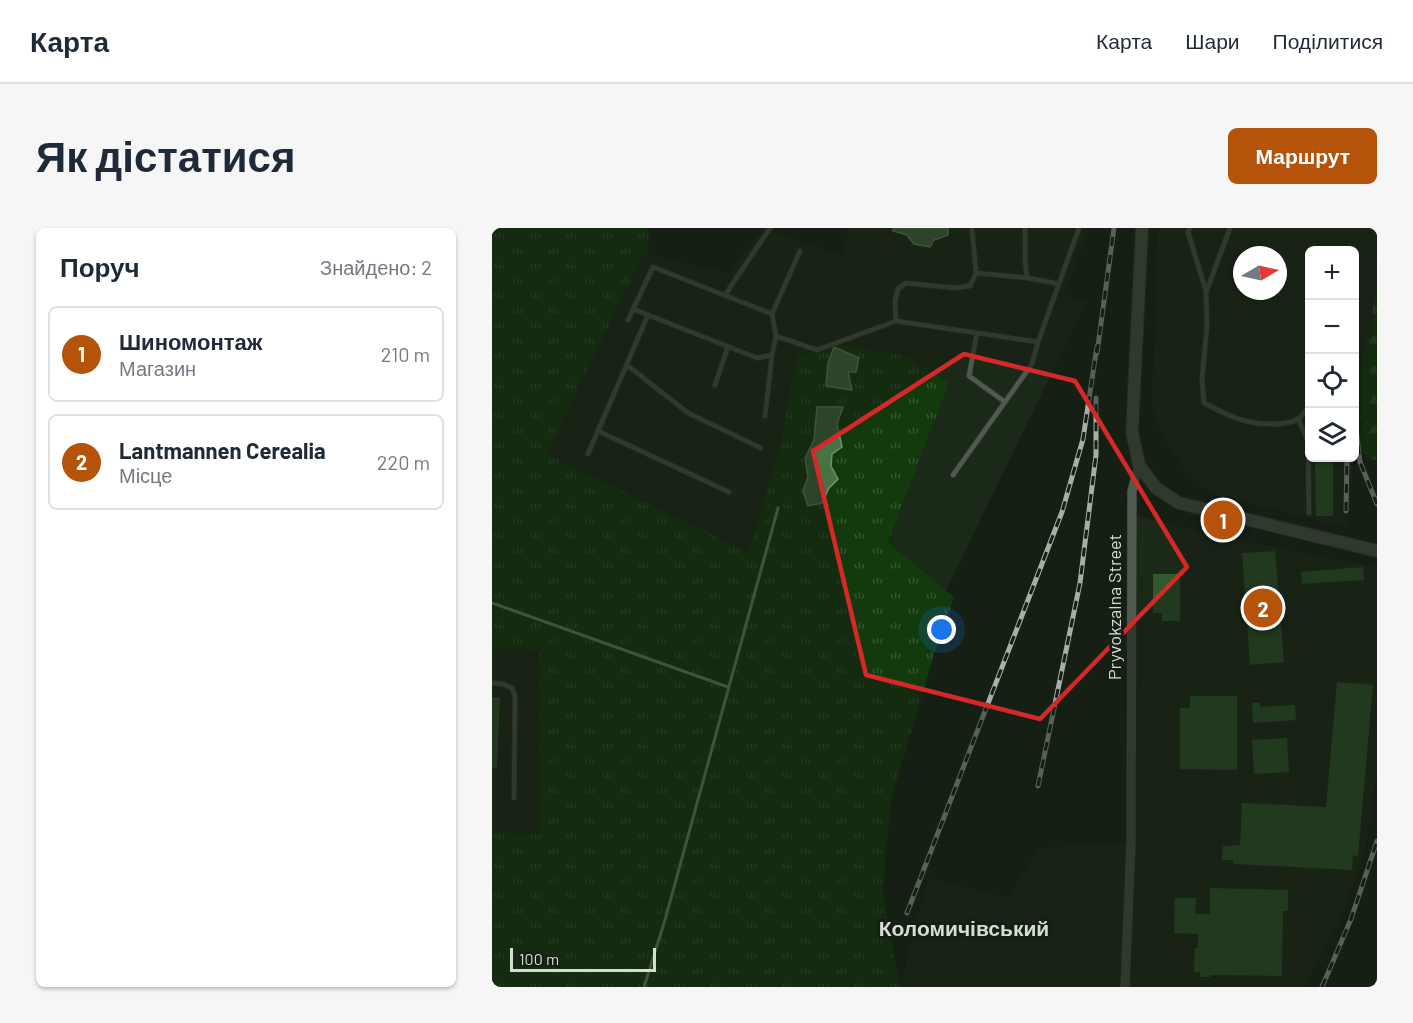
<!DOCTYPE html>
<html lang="uk">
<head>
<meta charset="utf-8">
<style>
	body { margin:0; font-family:Barlow,sans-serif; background:#f6f6f7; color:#1f2937 }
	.controls { position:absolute; right:18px; top:18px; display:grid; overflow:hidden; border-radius:9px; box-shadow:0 2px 4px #0004 }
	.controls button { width:54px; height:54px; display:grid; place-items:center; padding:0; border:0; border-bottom:2px solid #e0e1e3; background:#fff; color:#1f2937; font:30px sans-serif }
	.compass { position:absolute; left:741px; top:18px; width:54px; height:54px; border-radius:50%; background:#fff; box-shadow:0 2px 4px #0004; rotate:81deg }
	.scale { position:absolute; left:18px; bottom:15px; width:146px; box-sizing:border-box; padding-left:6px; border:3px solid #d7ddd6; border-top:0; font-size:16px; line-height:21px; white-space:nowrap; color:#d7ddd6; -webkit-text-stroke:4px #151f14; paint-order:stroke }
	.you { position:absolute; left:450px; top:402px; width:21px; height:21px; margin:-15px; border:4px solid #fff; border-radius:50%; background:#1a73e8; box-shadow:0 0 0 9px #1a73e833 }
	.badge { display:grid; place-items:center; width:39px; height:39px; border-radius:50%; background:#b45309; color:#fff; font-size:20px; font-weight:700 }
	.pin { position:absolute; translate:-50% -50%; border:3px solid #fff; box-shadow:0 2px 6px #0006 }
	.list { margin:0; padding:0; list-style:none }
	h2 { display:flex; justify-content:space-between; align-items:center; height:78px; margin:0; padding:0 24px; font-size:26px }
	h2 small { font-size:20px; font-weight:400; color:#747a83 }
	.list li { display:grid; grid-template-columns:39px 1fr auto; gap:18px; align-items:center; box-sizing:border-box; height:96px; margin:0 12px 12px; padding:0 12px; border:2px solid #e0e1e3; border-radius:9px }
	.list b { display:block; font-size:22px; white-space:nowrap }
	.list p { margin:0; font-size:20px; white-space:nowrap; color:#747a83 }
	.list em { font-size:20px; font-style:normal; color:#747a83 }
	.icon { flex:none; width:33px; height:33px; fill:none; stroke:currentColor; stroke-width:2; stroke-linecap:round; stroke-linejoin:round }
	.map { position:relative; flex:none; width:885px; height:759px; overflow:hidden; border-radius:9px }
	header { display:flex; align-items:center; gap:36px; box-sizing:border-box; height:84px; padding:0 30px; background:#fff; border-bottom:2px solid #e0e1e3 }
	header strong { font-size:28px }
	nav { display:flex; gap:33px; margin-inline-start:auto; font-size:21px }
	.intro { display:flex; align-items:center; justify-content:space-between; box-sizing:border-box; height:144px; padding:0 36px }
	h1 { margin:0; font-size:42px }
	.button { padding:15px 27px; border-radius:9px; background:#b45309; color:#fff; font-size:21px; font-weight:700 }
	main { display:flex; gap:36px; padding:0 36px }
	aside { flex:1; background:#fff; border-radius:9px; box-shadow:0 2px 4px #0004 }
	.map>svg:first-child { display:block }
	.built { fill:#1b2919; fill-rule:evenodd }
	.grass { fill:url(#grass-tufts) }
	.forest { fill:url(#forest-firs) }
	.water { fill:#477241; stroke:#72926e; stroke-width:1.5 }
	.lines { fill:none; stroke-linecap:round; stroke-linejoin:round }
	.stream { stroke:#72926e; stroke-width:3 }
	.building { fill:#305a2a }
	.service-casing { stroke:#323831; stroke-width:6 }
	.minor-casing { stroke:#323831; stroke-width:10 }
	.secondary-casing { stroke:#323831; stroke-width:14 }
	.service { stroke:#4f5b4d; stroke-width:4.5 }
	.minor { stroke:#4f5b4d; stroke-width:9 }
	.secondary { stroke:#4f5b4d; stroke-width:12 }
	.rail-casing { stroke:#a9afa8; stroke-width:5 }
	.rail { stroke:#151f14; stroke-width:3; stroke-dasharray:9; stroke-linecap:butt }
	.marked { fill:none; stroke:#d62828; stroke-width:4.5; stroke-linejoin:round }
	.labels { text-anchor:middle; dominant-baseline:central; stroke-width:6; stroke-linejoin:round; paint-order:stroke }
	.street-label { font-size:18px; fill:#d7ddd6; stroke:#151f14 }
	.quarter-label { font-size:21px; font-weight:bold; fill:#d7ddd6; stroke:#151f14 }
</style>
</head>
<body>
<header>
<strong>Карта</strong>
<nav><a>Карта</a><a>Шари</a><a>Поділитися</a></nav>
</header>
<div class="intro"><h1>Як дістатися</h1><a class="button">Маршрут</a></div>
<main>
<aside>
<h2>Поруч<small>Знайдено: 2</small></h2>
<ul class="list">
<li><span class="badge">1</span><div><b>Шиномонтаж</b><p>Магазин</p></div><em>210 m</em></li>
<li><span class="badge">2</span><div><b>Lantmannen Cerealia</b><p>Місце</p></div><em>220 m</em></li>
</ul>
</aside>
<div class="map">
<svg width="885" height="759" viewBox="0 0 885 759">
	<defs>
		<pattern id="grass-tufts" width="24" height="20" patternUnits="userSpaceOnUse" patternTransform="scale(1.5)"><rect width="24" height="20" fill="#123a0d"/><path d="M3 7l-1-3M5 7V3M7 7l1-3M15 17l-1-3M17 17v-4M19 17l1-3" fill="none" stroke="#345630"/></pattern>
		<pattern id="forest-firs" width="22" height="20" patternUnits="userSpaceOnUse" patternTransform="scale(1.5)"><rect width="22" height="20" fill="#123a0d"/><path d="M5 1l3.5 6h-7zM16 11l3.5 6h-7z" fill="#345630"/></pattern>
	</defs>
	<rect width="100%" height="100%" fill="#151f14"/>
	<path class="built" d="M271 0 350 27 358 0H598L572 67 594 74 454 363 396 316 457 155 305 128 287 222 256 324 55 226 149 31 156 26 236 45Z
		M666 0H884L885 61 882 67 879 108 871 122 868 217 872 225 863 229 862 22H818V230H861L857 300 723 267 699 249 671 210 660 180ZM750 27H786V63H750Z
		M640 286 719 307 885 339V541L873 623 847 694 811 759H408L436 650 516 670 547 620 639 613Z
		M0 421 47 422 48 608 0 604Z"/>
	<path class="grass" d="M0 0H157L156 26 149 31 55 226 256 324 287 222 305 128 353 117 413 128 457 155 396 315 462 369 442 427 399 572 391 665 408 759H0V604L48 607 47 422 0 421Z"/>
	<path class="forest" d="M885 61V232L876 231 868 217 871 122 879 107 882 67Z"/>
	<path class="water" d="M401 0H456V7L442 12 438 19 422 16 415 7 401 3Z
		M342 119 367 130 364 144H356L360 162 334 158 336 135Z
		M325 179H351L345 196 350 219 340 226 339 238 346 251 337 260 330 275 316 278 311 263 316 249 313 230 322 212Z"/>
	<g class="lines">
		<path class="stream" d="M0 375 236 459
			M152 759 173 692 286 280"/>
	</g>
	<path class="building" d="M823 230H841V288H824Z
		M783 323 792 434 758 437 750 325Z
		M871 339 872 352 810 356 809 344Z
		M661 346H688V393H670V385H661Z
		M845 454 881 457 866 628 861 627 860 642 741 636V632H730L731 618 748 617 750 575 834 579Z
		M698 468H745V542L688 541V480H698Z
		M0 469H8L5 540H0Z
		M760 475H768V479L803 477 804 492 761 495Z
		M795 510 797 544 762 546 760 512Z
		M718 660 796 662V683H791L790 748 718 747V749H708V744H702L703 720H706V706L682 705 683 670H704L703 686H718Z"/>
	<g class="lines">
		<defs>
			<path id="service" d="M533 0C534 13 531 41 536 50L567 56
				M698 0 696 4 714 63
				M738 0 714 65 715 98 710 151 712 175C739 189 754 197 785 196 803 195 812 191 818 174
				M484 45 536 50
				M233 67 278 0
				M141 81 265 130 280 127 284 108 280 86 308 23
				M136 92 161 39 280 86
				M404 93 403 73 406 61 414 55 463 60 478 58 484 45 480 0
				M485 105 477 148 513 174
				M284 108 325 122 404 93 546 114
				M135 137 196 185 269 220
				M223 157 236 119
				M273 188 280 127
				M807 192 816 214 817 285
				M106 203 237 264
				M96 226 156 87
				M461 247 540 136 546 114 587 0
				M0 455 11 456 20 460 23 468 22 570"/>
			<path id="minor" d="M633 759 639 613 640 263 647 237"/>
			<path id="secondary" d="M650 0 640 204 647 237 664 260 687 275 885 323"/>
		</defs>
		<use href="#service" class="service-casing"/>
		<use href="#minor" class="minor-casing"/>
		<use href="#secondary" class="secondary-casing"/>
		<use href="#service" class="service"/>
		<use href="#minor" class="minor"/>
		<use href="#secondary" class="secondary"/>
		<defs>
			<path id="rail" d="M605 125 622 0
				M862 146 863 192 868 234 885 276
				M854 283 855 230
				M546 558 588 355 604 227V170
				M415 685 570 284 591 211 605 118
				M830 759 859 691 885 613"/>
		</defs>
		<use href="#rail" class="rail-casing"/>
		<use href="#rail" class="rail"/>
	</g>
	<path d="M0 0H885V759H0ZM472 126 583 153 695 339 548 491 374 447 321 223Z" fill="#151f14" fill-opacity=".55" fill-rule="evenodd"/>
	<path class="marked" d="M472 126 583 153 695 339 548 491 374 447 321 223Z"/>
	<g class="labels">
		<g class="street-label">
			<text transform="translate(622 379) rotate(-90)">Pryvokzalna Street</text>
		</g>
		<g class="quarter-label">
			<text x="472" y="699">Коломичівський</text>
		</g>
	</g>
</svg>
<div class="controls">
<button>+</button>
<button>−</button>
<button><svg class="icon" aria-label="locate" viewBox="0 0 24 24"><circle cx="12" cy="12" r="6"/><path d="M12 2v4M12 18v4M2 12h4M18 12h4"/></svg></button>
<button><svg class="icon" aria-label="layers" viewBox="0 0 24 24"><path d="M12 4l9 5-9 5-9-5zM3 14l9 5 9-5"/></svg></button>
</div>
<svg class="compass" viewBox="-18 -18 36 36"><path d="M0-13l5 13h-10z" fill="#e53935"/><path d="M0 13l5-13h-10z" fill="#747a83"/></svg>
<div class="scale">100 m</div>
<div class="you"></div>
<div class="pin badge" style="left:731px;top:292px">1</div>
<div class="pin badge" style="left:771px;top:380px">2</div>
</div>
</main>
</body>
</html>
